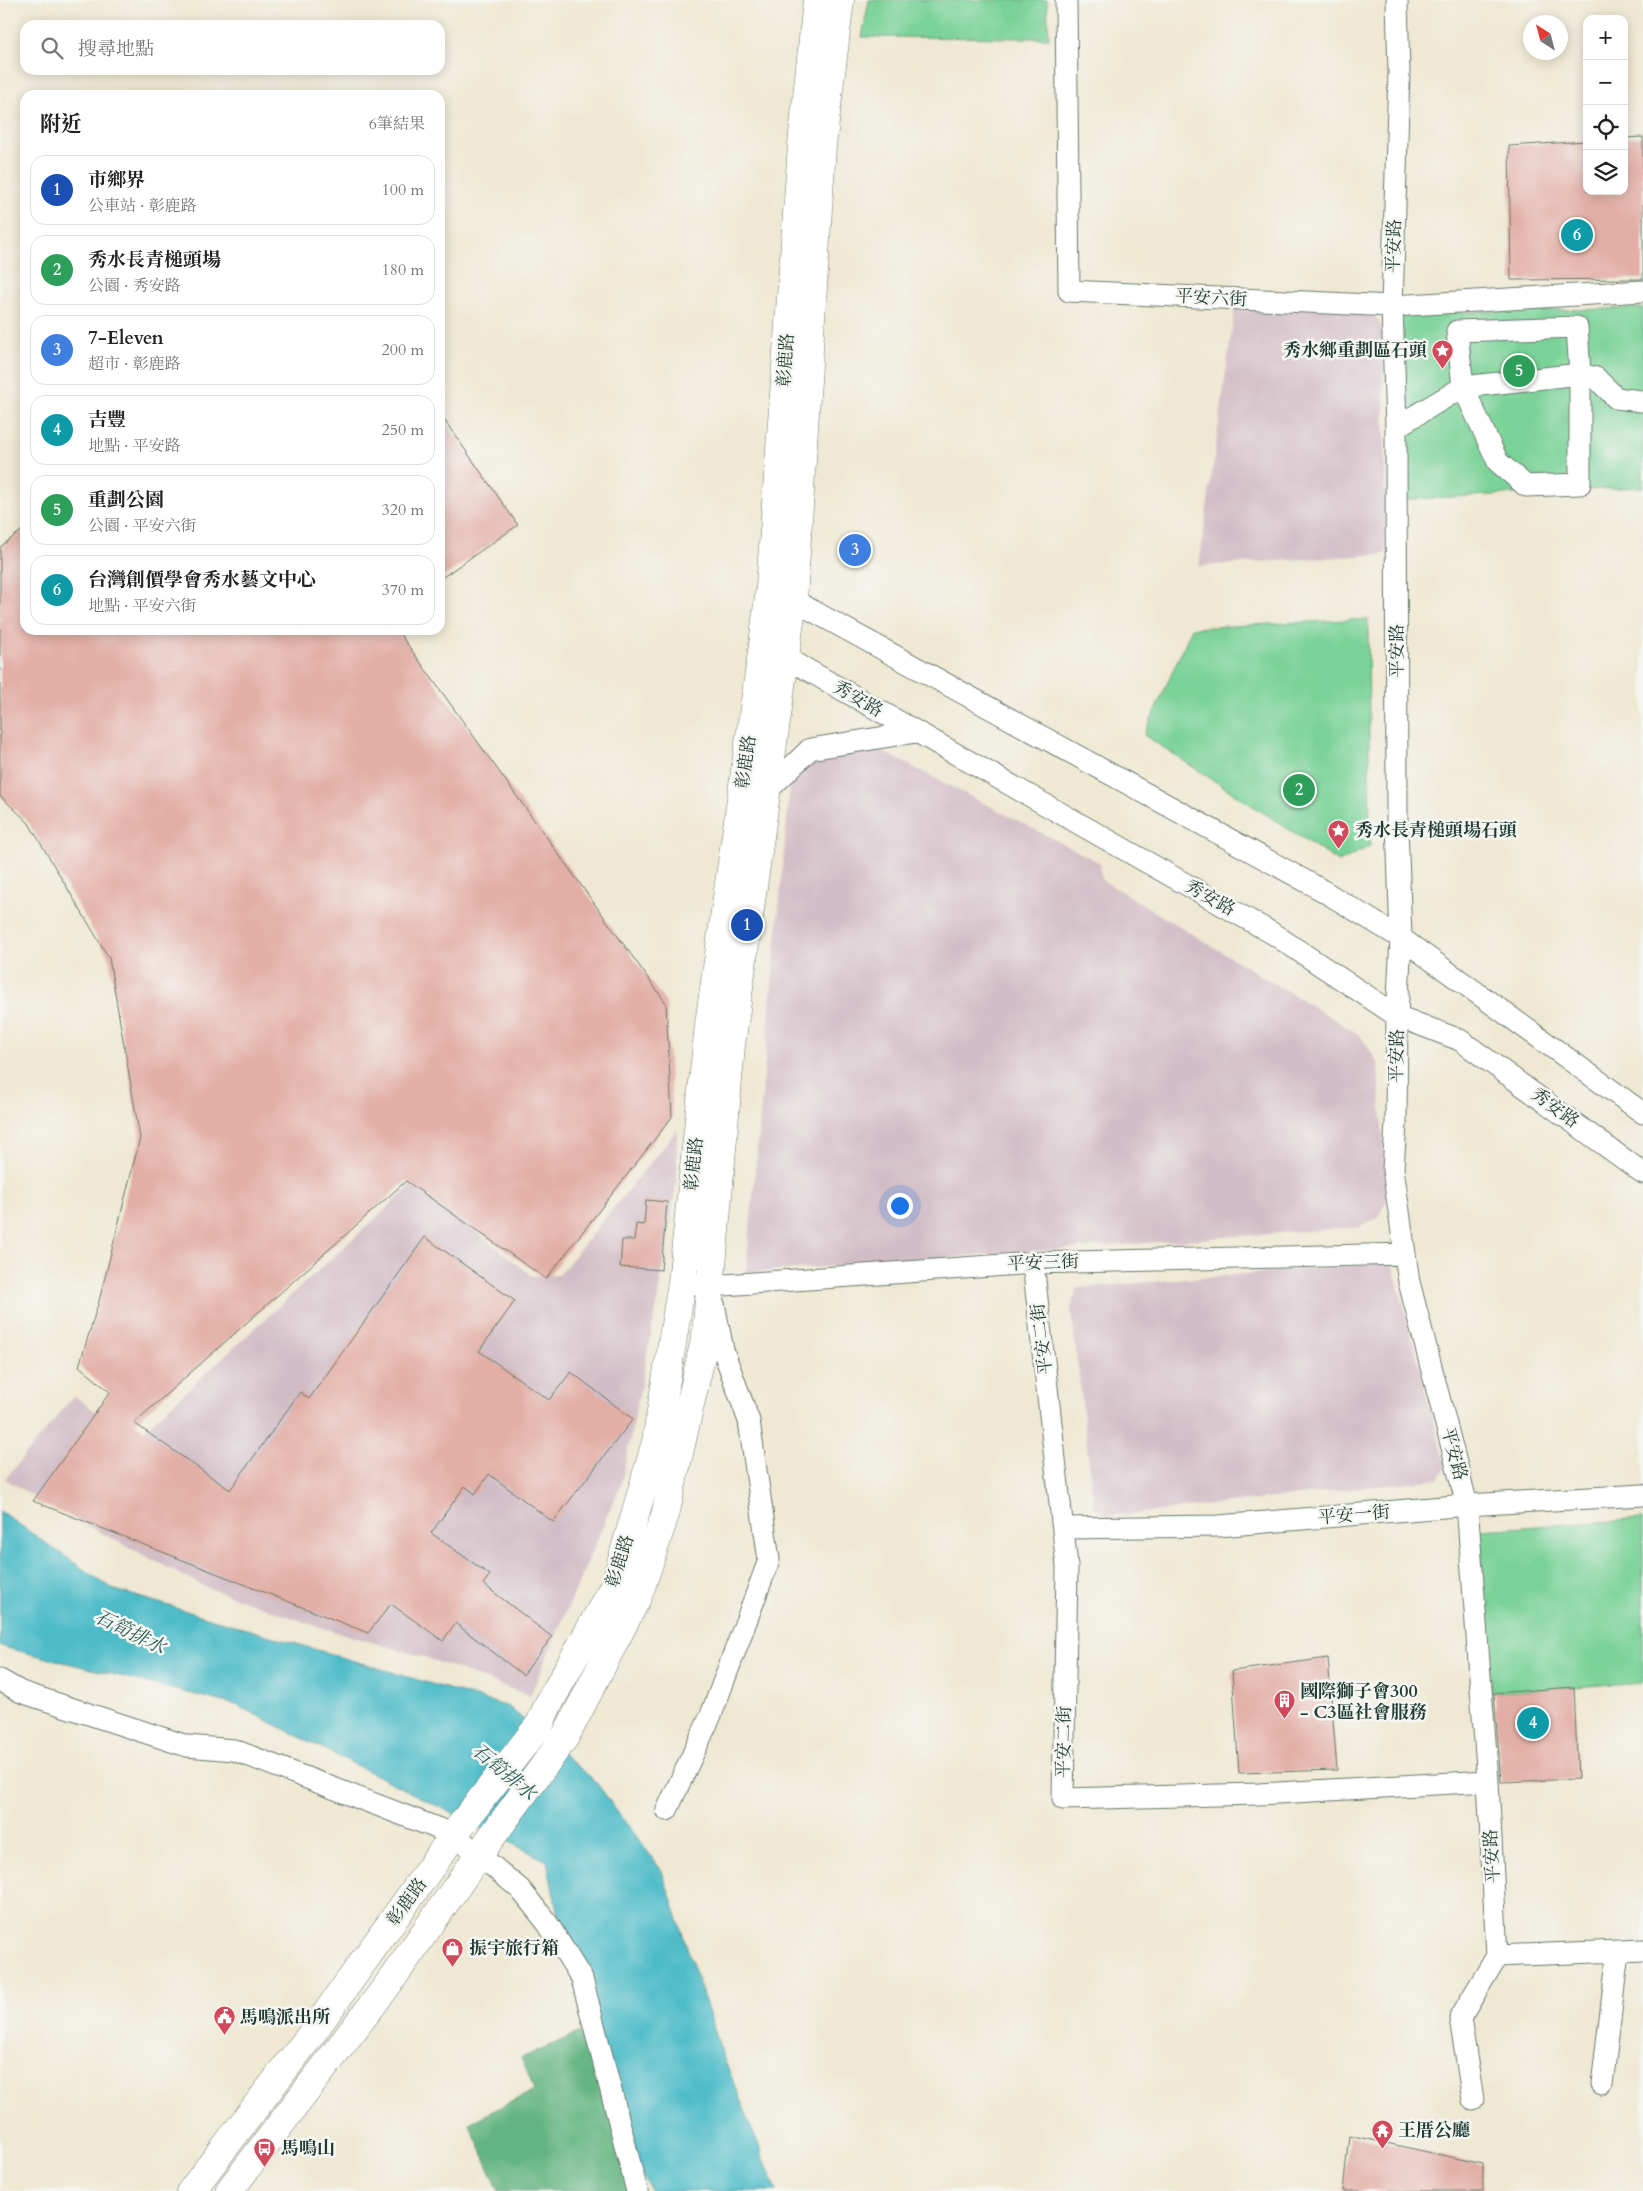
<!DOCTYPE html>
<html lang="zh-TW">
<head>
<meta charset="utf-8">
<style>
	body { margin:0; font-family:Cardo,"Noto Serif TC",serif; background:#f6f6f6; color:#222 }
	.controls { position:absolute; right:15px; top:15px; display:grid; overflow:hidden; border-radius:10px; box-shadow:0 2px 12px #0003 }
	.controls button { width:45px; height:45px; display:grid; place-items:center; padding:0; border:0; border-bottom:1px solid #e0e0e0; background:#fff; color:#222; font:25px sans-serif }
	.compass { position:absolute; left:1523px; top:15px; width:45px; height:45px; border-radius:50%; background:#fff; box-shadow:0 2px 12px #0003; rotate:324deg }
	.you { position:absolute; left:899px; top:1205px; width:18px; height:18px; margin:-12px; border:4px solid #fff; border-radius:50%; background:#1a73e8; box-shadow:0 0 0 8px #1a73e833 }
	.badge { display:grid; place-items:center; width:32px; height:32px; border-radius:50%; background:#db2777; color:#fff; font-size:16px; font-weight:700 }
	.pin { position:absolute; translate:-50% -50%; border:2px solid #fff; box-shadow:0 1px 5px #0006 }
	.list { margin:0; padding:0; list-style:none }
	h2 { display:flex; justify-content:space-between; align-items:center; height:65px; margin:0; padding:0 20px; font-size:21px }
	h2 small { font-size:16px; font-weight:400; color:#767676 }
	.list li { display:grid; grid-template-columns:32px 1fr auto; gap:15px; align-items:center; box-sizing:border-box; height:70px; margin:0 10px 10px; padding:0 10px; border:1px solid #e0e0e0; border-radius:15px }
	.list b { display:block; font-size:19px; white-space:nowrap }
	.list p { margin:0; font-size:16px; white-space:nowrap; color:#767676 }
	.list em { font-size:16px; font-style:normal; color:#767676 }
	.icon { flex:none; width:28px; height:28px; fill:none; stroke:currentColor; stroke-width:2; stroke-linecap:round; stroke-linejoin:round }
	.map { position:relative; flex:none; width:1643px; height:2191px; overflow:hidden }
	.search { position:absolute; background:#fff; box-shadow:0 2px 12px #0003; left:20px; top:20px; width:425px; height:55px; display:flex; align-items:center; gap:12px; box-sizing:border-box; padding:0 18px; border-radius:15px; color:#767676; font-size:19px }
	.panel { position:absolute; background:#fff; box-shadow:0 2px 12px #0003; left:20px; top:90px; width:425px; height:545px; border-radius:15px }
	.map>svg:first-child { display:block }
	.industrial { fill:#d2bdc6 }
	.green { fill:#79d297; stroke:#4c8866 }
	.forest { fill:#62b480; stroke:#40785a }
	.water { fill:#4ebcc8; stroke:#367c7e }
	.building { fill:#e2aea5 }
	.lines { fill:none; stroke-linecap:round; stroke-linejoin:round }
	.minor-casing { stroke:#68796b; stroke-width:23 }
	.major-casing { stroke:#68796b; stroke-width:29 }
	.minor { stroke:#fff; stroke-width:21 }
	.major { stroke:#fff; stroke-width:28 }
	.labels { text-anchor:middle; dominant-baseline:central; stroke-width:5; stroke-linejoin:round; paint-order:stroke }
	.street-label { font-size:18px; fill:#1f3d34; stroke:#f6f6f2 }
	.poi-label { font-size:18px; font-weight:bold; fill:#1f3d34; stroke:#f6f6f2; text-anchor:start }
	.water-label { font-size:19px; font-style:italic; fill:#2b5d59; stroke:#f6f6f2 }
</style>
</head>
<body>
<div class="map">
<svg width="1643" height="2191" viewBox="0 0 1643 2191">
	<rect width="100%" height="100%" fill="#f6f6f2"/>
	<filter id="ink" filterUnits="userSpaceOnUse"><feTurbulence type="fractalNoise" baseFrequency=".02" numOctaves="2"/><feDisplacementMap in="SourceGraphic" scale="10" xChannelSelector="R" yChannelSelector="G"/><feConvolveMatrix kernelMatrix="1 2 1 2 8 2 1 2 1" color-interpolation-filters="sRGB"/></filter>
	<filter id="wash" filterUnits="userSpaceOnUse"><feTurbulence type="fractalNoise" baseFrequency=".0096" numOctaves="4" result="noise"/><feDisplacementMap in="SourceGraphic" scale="20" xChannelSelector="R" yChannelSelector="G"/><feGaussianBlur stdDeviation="1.12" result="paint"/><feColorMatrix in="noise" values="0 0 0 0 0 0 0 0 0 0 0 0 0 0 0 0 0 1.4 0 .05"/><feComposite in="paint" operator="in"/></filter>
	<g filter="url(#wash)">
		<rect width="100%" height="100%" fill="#efe8d2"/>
		<path class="industrial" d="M1235 307 1371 308 1383 328 1386 554 1199 566Z
			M861 744 882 751 1100 863 1102 880 1360 1035 1378 1063 1387 1202 1379 1217 1360 1227 746 1273 791 774 802 763Z
			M677 1130V1179L655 1315 621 1484 530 1696 427 1658 316 1626 203 1586 46 1504 5 1479 74 1396 135 1438 414 1183 532 1276 559 1275Z
			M1392 1262 1446 1467 1438 1479 1107 1517 1094 1506 1071 1308 1077 1288Z"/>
		<path class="green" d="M869 0H1047L1049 38 862 37Z
			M1643 308V487L1397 500 1395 314Z
			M1368 619 1370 846 1339 862 1144 735 1192 628Z
			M1643 1519V1682L1491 1693 1480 1530Z"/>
		<path class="forest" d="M594 2026 641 2191H499L469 2123 535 2090 521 2058Z"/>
		<path class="water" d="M0 1511 112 1589 509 1707 595 1781 662 1871 723 2056 777 2191H651L624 2139 561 1930 547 1861 236 1705 7 1648 0 1645Z"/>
		<g id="blocks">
			<path class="building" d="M1643 137V279L1511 280 1509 146 1587 141V191H1624V138Z
				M440 414 518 525 440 579Z
				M25 528V630H397L666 1003 672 1117 546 1279 406 1181 134 1423 230 1490 300 1392 309 1399 425 1237 515 1301 479 1351 549 1400 571 1372 633 1419 553 1522 489 1474 475 1494 465 1486 431 1533 490 1575 483 1584 552 1637 523 1675 455 1623 443 1641 391 1604 368 1633 33 1501 110 1392 79 1366 99 1301 140 1138 109 958 28 822 0 796V547Z
				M646 1200 667 1202 661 1270 620 1267 622 1240H634L636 1224 644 1225Z
				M1328 1658 1337 1770 1239 1773 1232 1671Z
				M1574 1687 1578 1779 1501 1782 1494 1693Z
				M1349 2135 1483 2164V2191H1343Z"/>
		</g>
	</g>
	<g filter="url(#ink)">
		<use href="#blocks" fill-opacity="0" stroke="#68796b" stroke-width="1"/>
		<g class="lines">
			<defs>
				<path id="minor" d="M1066 0 1069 291 1392 306 1643 291
					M1397 0 1399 72 1392 306 1396 427 1397 824 1401 938 1397 1016 1396 1124 1393 1169 1409 1282 1467 1505 1488 1781 1497 1956 1643 1950
					M1577 327 1580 374V484L1526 486 1498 462 1463 387 1457 331Z
					M1396 427 1463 387 1580 374 1596 378 1616 398 1641 401
					M782 594 1320 889 1401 938 1643 1113
					M774 651 1272 933 1397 1016 1460 1040 1643 1173
					M766 792 810 749 916 732
					M1033 1263 1067 1566 1063 1799 1258 1794 1488 1781
					M682 1282 711 1286 1033 1263 1405 1254
					M1064 1528 1219 1526 1467 1505 1643 1495
					M0 1680 21 1692 187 1746 234 1750 455 1835 520 1889 548 1924 582 1979 637 2191
					M667 1810 711 1715 769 1560 749 1421 723 1350 714 1304
					M1602 2085 1618 1952
					M1473 2100 1460 2018 1497 1956"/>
				<path id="major" d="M191 2191 313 2032 461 1825 540 1724 548 1705 615 1584 656 1442 682 1282 709 1024 763 645 770 587 802 145 817 0
					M229 2191 387 1986 488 1842 565 1737 638 1596 665 1515 706 1335 731 1045 793 600 822 146 840 0"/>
			</defs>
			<use href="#minor" class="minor-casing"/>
			<use href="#major" class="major-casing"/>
			<use href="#minor" class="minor"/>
			<use href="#major" class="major"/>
		</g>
	</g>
	<defs>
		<symbol id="sight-pin" viewBox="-11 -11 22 30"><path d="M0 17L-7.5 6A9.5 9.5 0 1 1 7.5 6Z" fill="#d1495b" stroke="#f6f6f2"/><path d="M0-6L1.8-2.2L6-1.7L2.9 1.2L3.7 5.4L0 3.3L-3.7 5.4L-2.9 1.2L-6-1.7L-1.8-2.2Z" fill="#fff"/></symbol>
		<symbol id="building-pin" viewBox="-11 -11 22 30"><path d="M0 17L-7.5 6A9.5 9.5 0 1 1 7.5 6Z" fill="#d1495b" stroke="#f6f6f2"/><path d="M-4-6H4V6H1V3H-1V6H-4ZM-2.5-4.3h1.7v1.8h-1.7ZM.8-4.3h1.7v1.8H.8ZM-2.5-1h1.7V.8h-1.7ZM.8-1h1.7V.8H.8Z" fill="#fff"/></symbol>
		<symbol id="shop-pin" viewBox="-11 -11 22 30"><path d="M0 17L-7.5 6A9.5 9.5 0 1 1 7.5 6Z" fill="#d1495b" stroke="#f6f6f2"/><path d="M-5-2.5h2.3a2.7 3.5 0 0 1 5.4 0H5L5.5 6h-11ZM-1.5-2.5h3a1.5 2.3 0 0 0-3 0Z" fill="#fff"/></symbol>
		<symbol id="civic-pin" viewBox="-11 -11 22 30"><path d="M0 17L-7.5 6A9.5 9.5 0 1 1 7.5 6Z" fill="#d1495b" stroke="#f6f6f2"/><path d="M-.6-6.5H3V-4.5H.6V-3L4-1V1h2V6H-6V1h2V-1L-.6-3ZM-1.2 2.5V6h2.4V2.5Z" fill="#fff"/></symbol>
		<symbol id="temple-pin" viewBox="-11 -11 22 30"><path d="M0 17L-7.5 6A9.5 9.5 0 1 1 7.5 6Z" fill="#d1495b" stroke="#f6f6f2"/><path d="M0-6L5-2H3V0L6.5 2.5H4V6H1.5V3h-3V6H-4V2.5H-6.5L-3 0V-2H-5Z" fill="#fff"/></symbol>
		<symbol id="bus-pin" viewBox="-11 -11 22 30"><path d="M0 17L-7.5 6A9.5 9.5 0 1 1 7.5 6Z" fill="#d1495b" stroke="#f6f6f2"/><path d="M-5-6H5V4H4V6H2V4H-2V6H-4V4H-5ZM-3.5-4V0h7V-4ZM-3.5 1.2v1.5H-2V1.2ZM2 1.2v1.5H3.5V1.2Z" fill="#fff"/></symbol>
	</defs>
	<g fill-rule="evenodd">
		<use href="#sight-pin" x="1430" y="338" width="25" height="34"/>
		<use href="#sight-pin" x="1326" y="818" width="25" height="34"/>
		<use href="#building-pin" x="1272" y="1688" width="25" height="34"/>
		<use href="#shop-pin" x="440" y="1936" width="25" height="34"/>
		<use href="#civic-pin" x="212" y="2004" width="25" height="34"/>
		<use href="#temple-pin" x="1370" y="2118" width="25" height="34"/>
		<use href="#bus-pin" x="252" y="2136" width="25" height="34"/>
	</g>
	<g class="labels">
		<g class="street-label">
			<text transform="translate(1394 246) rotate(-88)">平安路</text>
			<text transform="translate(1211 298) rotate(3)">平安六街</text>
			<text transform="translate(786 360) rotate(-86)">彰鹿路</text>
			<text transform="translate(1397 651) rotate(-90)">平安路</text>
			<text transform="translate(858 699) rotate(30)">秀安路</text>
			<text transform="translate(746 762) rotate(-82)">彰鹿路</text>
			<text transform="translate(1210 898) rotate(29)">秀安路</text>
			<text transform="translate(1397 1056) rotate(-89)">平安路</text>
			<text transform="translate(1555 1108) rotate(36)">秀安路</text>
			<text transform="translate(694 1164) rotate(-84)">彰鹿路</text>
			<text transform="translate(1043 1263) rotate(-2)">平安三街</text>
			<text transform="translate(1042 1339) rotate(-97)">平安二街</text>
			<text transform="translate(1454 1454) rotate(75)">平安路</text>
			<text transform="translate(1354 1515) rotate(-5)">平安一街</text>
			<text transform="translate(620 1561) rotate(-72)">彰鹿路</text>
			<text transform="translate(1064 1742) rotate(-89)">平安二街</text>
			<text transform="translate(1492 1856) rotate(-93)">平安路</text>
			<text transform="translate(407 1902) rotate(-54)">彰鹿路</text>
		</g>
		<g class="poi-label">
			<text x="1427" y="350" text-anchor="end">秀水鄉重劃區石頭</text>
			<text x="1355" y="830">秀水長青槌頭場石頭</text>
			<text x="1300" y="1691">國際獅子會300<tspan x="1300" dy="21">- C3區社會服務</tspan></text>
			<text x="469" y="1948">振宇旅行箱</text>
			<text x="240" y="2017">馬鳴派出所</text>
			<text x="1398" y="2130">王厝公廳</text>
			<text x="281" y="2148">馬鳴山</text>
		</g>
		<g class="water-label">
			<text transform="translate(130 1632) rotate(26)">石筍排水</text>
			<text transform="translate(504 1772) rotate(40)">石筍排水</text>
		</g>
	</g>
</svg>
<div class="controls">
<button>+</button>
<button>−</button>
<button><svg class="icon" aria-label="locate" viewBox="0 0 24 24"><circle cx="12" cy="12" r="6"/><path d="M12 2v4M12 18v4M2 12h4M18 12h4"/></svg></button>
<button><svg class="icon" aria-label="layers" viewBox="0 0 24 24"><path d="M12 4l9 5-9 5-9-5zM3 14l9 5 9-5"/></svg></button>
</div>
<svg class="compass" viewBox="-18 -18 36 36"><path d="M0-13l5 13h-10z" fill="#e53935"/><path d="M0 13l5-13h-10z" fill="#767676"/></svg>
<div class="you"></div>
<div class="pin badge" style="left:747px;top:925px;background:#1a4fb4">1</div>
<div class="pin badge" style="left:1299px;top:790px;background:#2e9e5b">2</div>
<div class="pin badge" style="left:855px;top:550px;background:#3f7fe0">3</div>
<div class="pin badge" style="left:1533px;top:1723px;background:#0f9aa8">4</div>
<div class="pin badge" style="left:1519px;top:371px;background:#2e9e5b">5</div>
<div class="pin badge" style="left:1577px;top:235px;background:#0f9aa8">6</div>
<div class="search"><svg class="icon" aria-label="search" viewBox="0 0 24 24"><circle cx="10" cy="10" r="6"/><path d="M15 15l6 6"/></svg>搜尋地點</div>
<section class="panel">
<h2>附近<small>6筆結果</small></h2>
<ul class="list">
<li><span class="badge" style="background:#1a4fb4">1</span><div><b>市鄉界</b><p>公車站 · 彰鹿路</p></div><em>100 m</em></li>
<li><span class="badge" style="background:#2e9e5b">2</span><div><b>秀水長青槌頭場</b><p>公園 · 秀安路</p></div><em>180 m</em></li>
<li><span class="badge" style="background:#3f7fe0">3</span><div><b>7-Eleven</b><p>超市 · 彰鹿路</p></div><em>200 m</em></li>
<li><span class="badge" style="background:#0f9aa8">4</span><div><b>吉豐</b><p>地點 · 平安路</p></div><em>250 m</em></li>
<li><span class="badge" style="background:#2e9e5b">5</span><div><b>重劃公園</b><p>公園 · 平安六街</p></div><em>320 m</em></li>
<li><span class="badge" style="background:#0f9aa8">6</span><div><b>台灣創價學會秀水藝文中心</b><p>地點 · 平安六街</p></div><em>370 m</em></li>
</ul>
</section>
</div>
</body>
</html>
